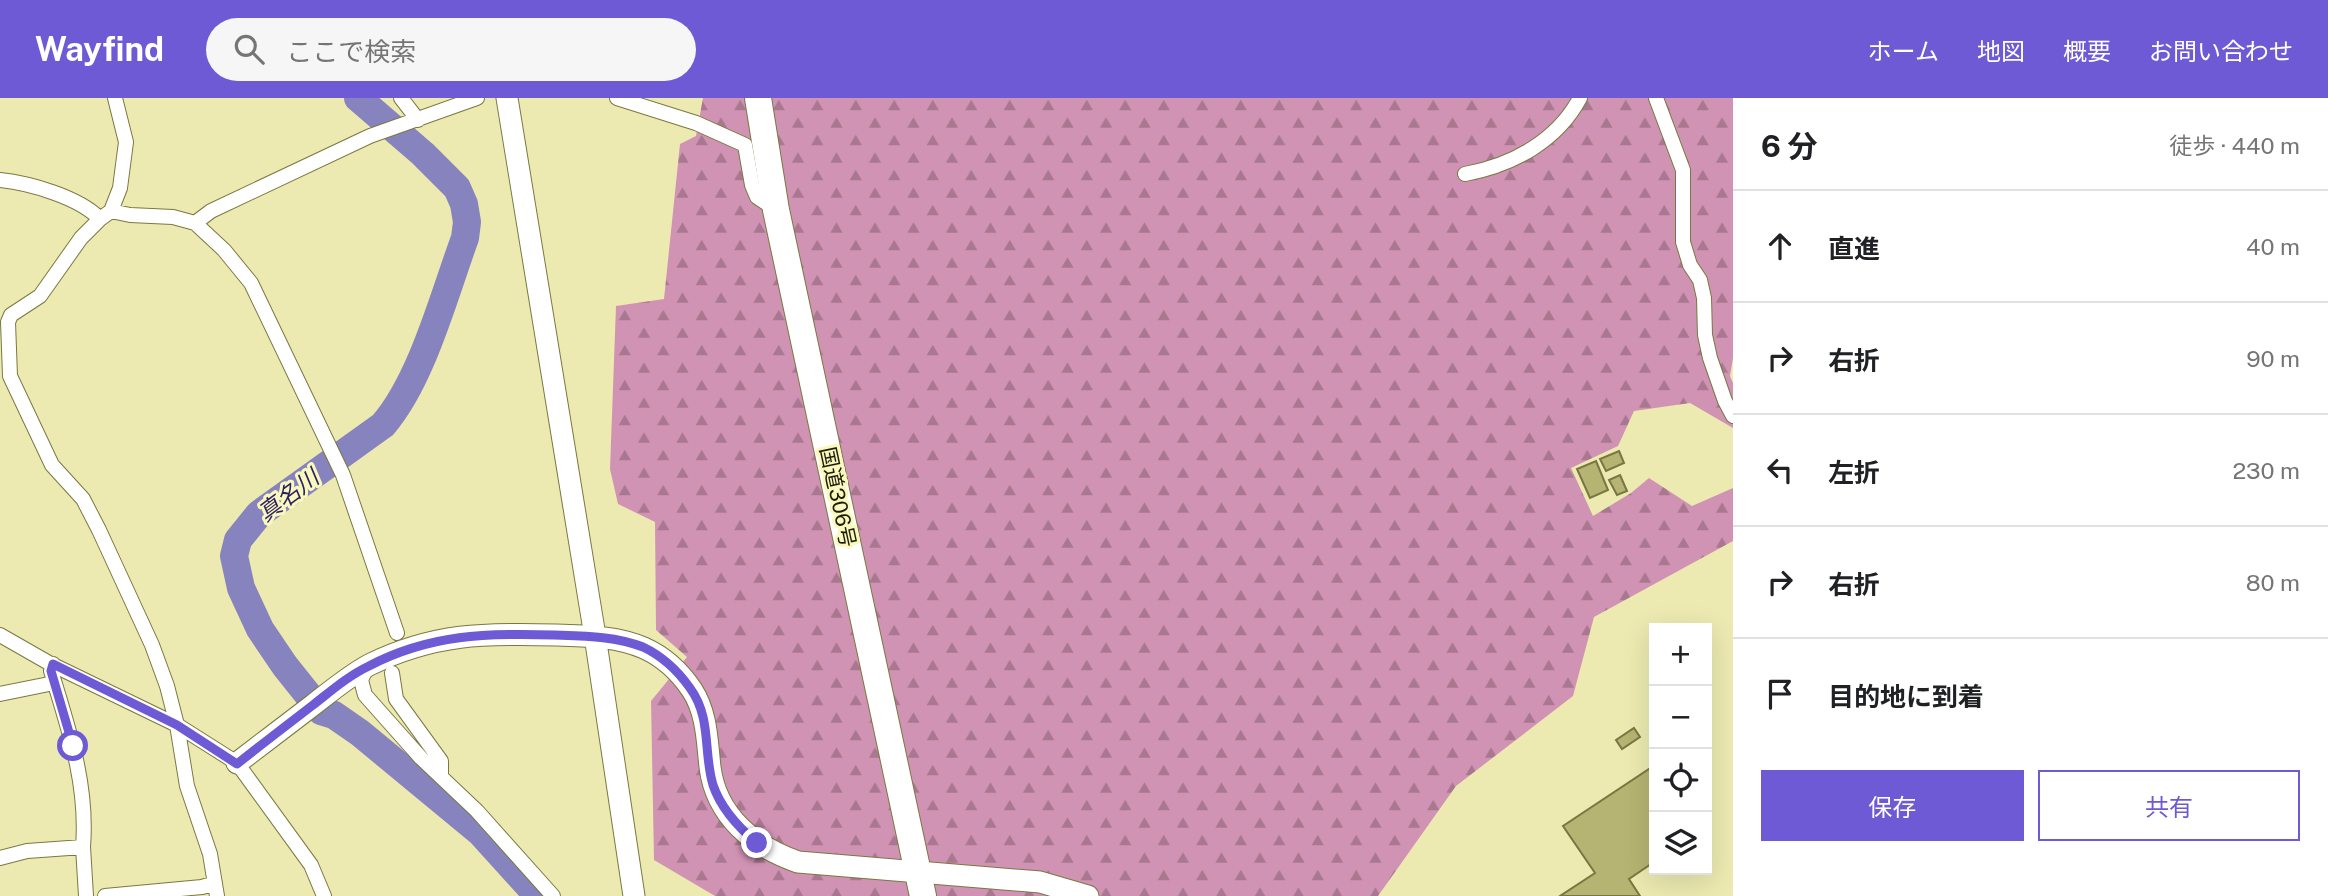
<!DOCTYPE html>
<html lang="ja">
<head>
<meta charset="utf-8">
<style>
	body { margin:0; font-family:"Public Sans","Noto Sans JP",sans-serif; background:#f6f6f6; color:#202124 }
	.controls { position:absolute; right:21px; bottom:21px; display:grid; overflow:hidden; border-radius:0px; box-shadow:0 7px 28px #0002 }
	.controls button { width:63px; height:63px; display:grid; place-items:center; padding:0; border:0; border-bottom:2px solid #e0e0e0; background:#fff; color:#202124; font:35px sans-serif }
	.stop { position:absolute; width:21px; height:21px; margin:-16px; border:5px solid #6e5ad4; border-radius:50%; background:#fff }
	.stop.end { background:#6e5ad4; border-color:#fff; box-shadow:0 2px 7px #0008 }
	.list { margin:0; padding:0; list-style:none }
	h2 { display:flex; justify-content:space-between; align-items:center; height:91px; margin:0; padding:0 28px; font-size:30px }
	h2 small { font-size:23px; font-weight:400; color:#757577 }
	.list li { display:grid; grid-template-columns:46px 1fr auto; gap:21px; align-items:center; box-sizing:border-box; height:112px; padding:0 28px; border-top:2px solid #e0e0e0 }
	.list b { display:block; font-size:26px; white-space:nowrap }
	.list em { font-size:23px; font-style:normal; color:#757577 }
	.actions { display:flex; gap:14px; padding:21px 28px }
	.actions a { flex:1; padding:16px 0; border:2px solid #6e5ad4; border-radius:0px; text-align:center; font-size:24px; color:#6e5ad4 }
	.actions .main { background:#6e5ad4; color:#fff }
	.icon { flex:none; width:38px; height:38px; fill:none; stroke:currentColor; stroke-width:2; stroke-linecap:round; stroke-linejoin:round }
	.map { position:relative; flex:none; width:1733px; height:798px; overflow:hidden }
	header { display:flex; align-items:center; gap:42px; box-sizing:border-box; height:98px; padding:0 35px; background:#6e5ad4; color:#fff }
	header strong { font-size:33px }
	nav { display:flex; gap:38px; margin-inline-start:auto; font-size:24px }
	.search { width:490px; height:63px; background:#f6f6f6; display:flex; align-items:center; gap:18px; box-sizing:border-box; padding:0 24px; border-radius:38px; color:#757577; font-size:26px }
	main { display:flex }
	aside { flex:1; background:#fff }
	.map>svg:first-child { display:block }
	.forest { fill:url(#forest-firs) }
	.lines { fill:none; stroke-linecap:round; stroke-linejoin:round }
	.river { stroke:#8783be; stroke-width:28 }
	.building { fill:#b6b472; stroke:#797741; stroke-width:2 }
	.street-casing { stroke:#7a7841; stroke-width:16 }
	.secondary-casing { stroke:#7a7841; stroke-width:23 }
	.highway-casing { stroke:#7a7841; stroke-width:28 }
	.street { stroke:#fff; stroke-width:14 }
	.secondary { stroke:#fff; stroke-width:21 }
	.highway { stroke:#fff; stroke-width:26 }
	.route { stroke:#6e5ad4; stroke-width:9 }
	.labels { text-anchor:middle; dominant-baseline:central; stroke-width:6; stroke-linejoin:round; paint-order:stroke }
	.street-label { font-size:21px; fill:#1d1c06; stroke:#f9f8bd }
	.water-label { font-size:23px; font-style:italic; fill:#2c1e63; stroke:#f9f8bd }
</style>
</head>
<body>
<header>
<strong>Wayfind</strong>
<div class="search"><svg class="icon" aria-label="search" viewBox="0 0 24 24"><circle cx="10" cy="10" r="6"/><path d="M15 15l6 6"/></svg>ここで検索</div>
<nav><a>ホーム</a><a>地図</a><a>概要</a><a>お問い合わせ</a></nav>
</header>
<main>
<div class="map">
<svg width="1733" height="798" viewBox="0 0 1733 798">
	<defs>
		<pattern id="forest-firs" width="22" height="20" patternUnits="userSpaceOnUse" patternTransform="scale(1.75)"><rect width="22" height="20" fill="#d193b4"/><path d="M5 1l3.5 6h-7zM16 11l3.5 6h-7z" fill="#a97790"/></pattern>
	</defs>
	<rect width="100%" height="100%" fill="#eceab0"/>
	<path class="forest" d="M703 0H1733V260L1730 278 1733 285V330L1690 305 1634 313 1618 348 1571 370 1593 418 1631 395 1649 380 1692 408 1733 390V443L1594 519 1573 598 1456 688 1378 798H715L654 762 651 603 687 559 656 532 655 424 618 406 610 371 616 208 664 201 680 46 696 38Z"/>
	<g class="lines">
		<path class="river" d="M358 0 423 56 457 90 464 106 467 124 465 140C444 197 422 282 383 327L259 416 238 442 234 458 241 490 260 531 285 568 321 613 334 617 360 635 481 735 538 798"/>
	</g>
	<path class="building" d="M1619 353 1624 365 1606 373 1600 361Z
		M1596 363 1608 392 1590 400 1577 371Z
		M1620 377 1627 393 1617 397 1609 382Z
		M1634 630 1640 639 1622 651 1616 642Z
		M1652 669 1654 673V764L1629 781 1640 798H1560L1595 775 1563 728Z"/>
	<g class="lines">
		<defs>
			<path id="street" d="M115 0 126 44 120 90 111 113 100 121 81 140 40 198 11 217 8 224 10 278 52 367 83 401 99 432 152 547 167 588 177 627 187 688 210 756 217 798
				M401 0 418 22
				M617 0 696 25 745 47 752 87 757 99 775 111
				M1656 0 1683 72V144L1690 167 1700 182 1704 200 1705 237 1710 260 1725 303 1733 318
				M1465 76C1513 67 1557 43 1580 0
				M0 82C29 85 79 99 100 121
				M111 113 130 117 173 119 195 125 224 152 251 185 343 377 397 535
				M195 125 211 113 370 38 477 0
				M0 537 49 565 177 627 237 665 311 767 324 798
				M53 566 51 573C69 632 88 687 83 749
				M367 569 361 582 365 597 421 660 477 713 553 798
				M392 575 396 601 441 663V679
				M0 596 54 585
				M0 760 27 753 83 749 86 798
				M105 798 202 789 215 785"/>
			<path id="secondary" d="M507 0 595 538 634 798
				M237 665C262 646 288 626 313 607 331 593 349 578 369 567 434 535 485 535 556 537 585 538 617 538 644 550 664 559 680 574 692 592 707 615 707 642 710 669 716 718 754 749 798 764L1040 784 1088 798"/>
			<path id="highway" d="M758 0 776 112 923 798"/>
		</defs>
		<use href="#street" class="street-casing"/>
		<use href="#secondary" class="secondary-casing"/>
		<use href="#highway" class="highway-casing"/>
		<use href="#street" class="street"/>
		<use href="#secondary" class="secondary"/>
		<use href="#highway" class="highway"/>
	</g>
	<g class="lines">
		<path class="route" d="M73 648 51 573 53 566 177 627 237 666C262 646 287 627 313 607 331 593 348 578 369 568 430 536 487 535 554 537 584 538 615 538 643 549 662 558 678 573 690 590 712 620 703 654 713 687 721 711 738 729 757 745"/>
	</g>
	<g class="labels">
		<g class="street-label">
			<text transform="translate(838 399) rotate(78)">国道306号</text>
		</g>
		<g class="water-label">
			<text transform="translate(288 397) rotate(-37)">真名川</text>
		</g>
	</g>
</svg>
<div class="controls">
<button>+</button>
<button>−</button>
<button><svg class="icon" aria-label="locate" viewBox="0 0 24 24"><circle cx="12" cy="12" r="6"/><path d="M12 2v4M12 18v4M2 12h4M18 12h4"/></svg></button>
<button><svg class="icon" aria-label="layers" viewBox="0 0 24 24"><path d="M12 4l9 5-9 5-9-5zM3 14l9 5 9-5"/></svg></button>
</div>
<div class="stop" style="left:73px;top:648px"></div>
<div class="stop end" style="left:757px;top:745px"></div>
</div>
<aside>
<h2>6 分<small>徒歩 · 440 m</small></h2>
<ul class="list">
<li><svg class="icon" aria-label="ahead" viewBox="0 0 24 24"><path d="M12 20V5M6 11l6-6 6 6"/></svg><div><b>直進</b></div><em>40 m</em></li>
<li><svg class="icon" aria-label="right" viewBox="0 0 24 24"><path d="M7 20v-9h11M14 6l5 5-5 5"/></svg><div><b>右折</b></div><em>90 m</em></li>
<li><svg class="icon" aria-label="left" viewBox="0 0 24 24"><path d="M17 20v-9H6M10 6l-5 5 5 5"/></svg><div><b>左折</b></div><em>230 m</em></li>
<li><svg class="icon" aria-label="right" viewBox="0 0 24 24"><path d="M7 20v-9h11M14 6l5 5-5 5"/></svg><div><b>右折</b></div><em>80 m</em></li>
<li><svg class="icon" aria-label="arrive" viewBox="0 0 24 24"><path d="M6 21V4h12l-3 4 3 4H6"/></svg><div><b>目的地に到着</b></div></li>
</ul>
<div class="actions"><a class="main">保存</a><a>共有</a></div>
</aside>
</main>
</body>
</html>
